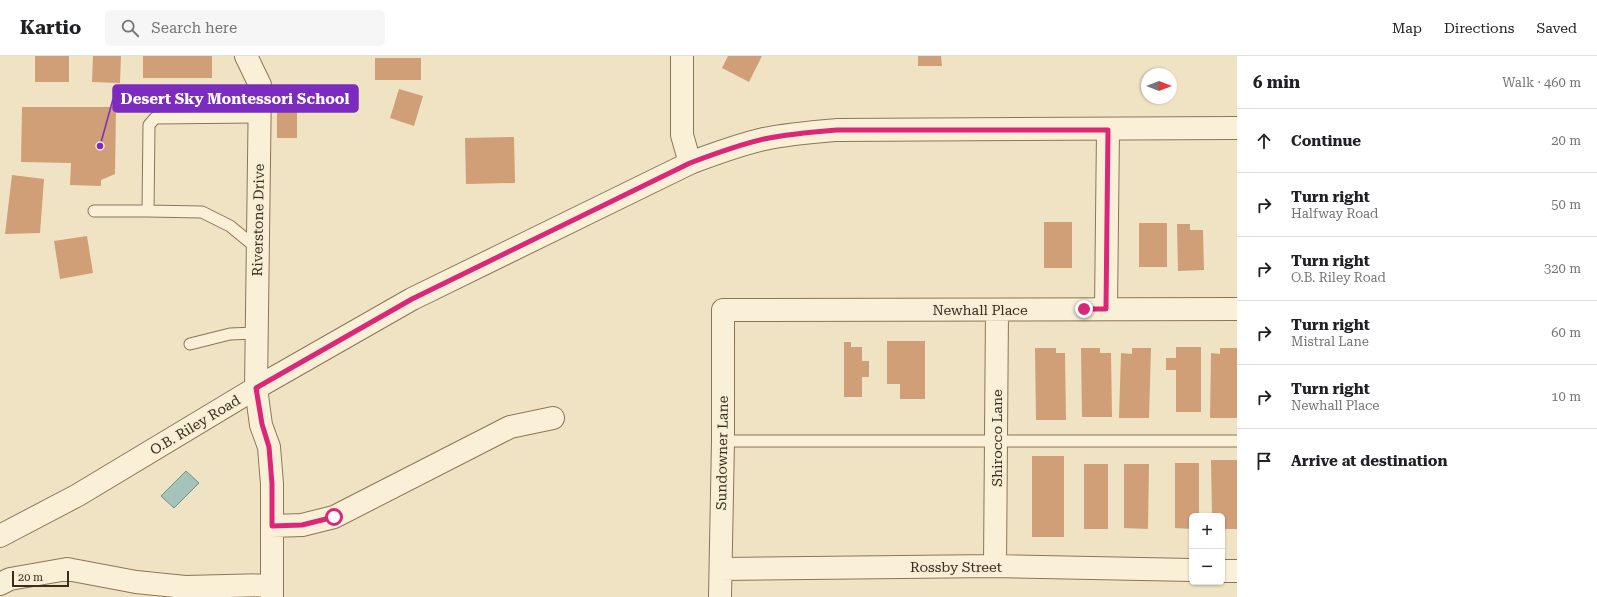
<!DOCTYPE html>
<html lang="en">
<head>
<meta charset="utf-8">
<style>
	body { margin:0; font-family:"Roboto Serif",serif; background:#f6f6f6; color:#202124 }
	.controls { position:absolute; right:12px; bottom:12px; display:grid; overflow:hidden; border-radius:6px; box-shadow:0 1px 3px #0004 }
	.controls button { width:36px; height:36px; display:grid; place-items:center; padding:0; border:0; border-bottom:1px solid #e0e0e0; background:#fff; color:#202124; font:20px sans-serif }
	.compass { position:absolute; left:1141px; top:12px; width:36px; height:36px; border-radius:50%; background:#fff; box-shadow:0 1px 3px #0004; rotate:90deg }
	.scale { position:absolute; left:12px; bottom:10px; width:57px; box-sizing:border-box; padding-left:4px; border:2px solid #3a2c1e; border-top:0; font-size:11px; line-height:14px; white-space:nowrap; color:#3a2c1e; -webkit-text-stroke:3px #f7edd3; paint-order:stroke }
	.stop { position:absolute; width:12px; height:12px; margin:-9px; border:3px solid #db2777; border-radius:50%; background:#fff }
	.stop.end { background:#db2777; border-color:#fff; box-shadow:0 1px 4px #0008 }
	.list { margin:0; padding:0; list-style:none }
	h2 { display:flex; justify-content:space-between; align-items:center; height:52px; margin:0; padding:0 16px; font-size:17px }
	h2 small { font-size:13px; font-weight:400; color:#757577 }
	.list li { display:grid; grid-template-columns:26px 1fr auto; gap:12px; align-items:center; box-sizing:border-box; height:64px; padding:0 16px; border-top:1px solid #e0e0e0 }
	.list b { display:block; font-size:15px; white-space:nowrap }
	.list p { margin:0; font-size:13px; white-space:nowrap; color:#757577 }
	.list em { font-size:13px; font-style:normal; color:#757577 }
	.icon { flex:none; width:22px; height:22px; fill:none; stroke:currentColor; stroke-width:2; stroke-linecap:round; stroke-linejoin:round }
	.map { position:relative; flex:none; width:1237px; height:541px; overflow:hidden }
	header { display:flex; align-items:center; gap:24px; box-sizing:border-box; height:56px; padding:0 20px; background:#fff; border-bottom:1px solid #e0e0e0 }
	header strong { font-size:19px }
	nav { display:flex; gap:22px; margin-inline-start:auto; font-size:14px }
	.search { width:280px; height:36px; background:#f6f6f6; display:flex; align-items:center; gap:10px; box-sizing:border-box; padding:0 14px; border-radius:6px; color:#757577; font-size:15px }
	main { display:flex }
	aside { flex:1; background:#fff }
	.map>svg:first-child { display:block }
	.water { fill:#a5c3bb; stroke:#6c9189 }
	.building { fill:#d09e77 }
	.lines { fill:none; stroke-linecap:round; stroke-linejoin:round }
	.service-casing { stroke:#8b7559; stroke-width:13 }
	.minor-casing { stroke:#8b7559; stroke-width:24 }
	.tertiary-casing { stroke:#8b7559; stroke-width:24 }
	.service { stroke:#faf0d7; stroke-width:11 }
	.minor { stroke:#faf0d7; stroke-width:22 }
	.tertiary { stroke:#faf0d7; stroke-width:22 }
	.route { stroke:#db2777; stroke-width:5 }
	.labels { text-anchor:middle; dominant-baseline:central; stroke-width:3; stroke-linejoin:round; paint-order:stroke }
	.street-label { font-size:14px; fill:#3a2c1e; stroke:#f7edd3 }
	.leader { fill:none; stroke:#7b2cbf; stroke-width:1.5 }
	.callout-dot { fill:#7b2cbf; stroke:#f7edd3; stroke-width:1.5 }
	.callout { fill:#7b2cbf; stroke:#7b2cbf; stroke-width:1.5 }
	.callout-label { font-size:15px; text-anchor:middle; font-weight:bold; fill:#fff }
</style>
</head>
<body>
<header>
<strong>Kartio</strong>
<div class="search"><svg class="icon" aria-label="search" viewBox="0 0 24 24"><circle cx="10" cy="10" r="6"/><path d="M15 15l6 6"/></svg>Search here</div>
<nav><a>Map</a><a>Directions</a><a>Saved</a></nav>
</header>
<main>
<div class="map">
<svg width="1237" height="541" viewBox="0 0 1237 541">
	<rect width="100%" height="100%" fill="#f0e3c3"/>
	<path class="water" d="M186 415 199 427 174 452 161 440Z"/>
	<path class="building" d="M35 0H69V26H35Z
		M93 0H121L120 27 92 26Z
		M143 0H212V22H143Z
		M728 0H762L749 26 722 12Z
		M918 0H941L942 10H918Z
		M375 2H421V24H375Z
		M399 33 423 40 414 70 390 62Z
		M277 39H297V82H277Z
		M22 51H116L115 118 101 124V130L70 129 71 107 21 106Z
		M514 81 515 127 466 128 465 82Z
		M12 119 44 123 40 177 5 178Z
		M1044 166H1072V212H1044Z
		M1139 167H1167V211H1139Z
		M1177 168H1190V174H1203L1204 214 1178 215Z
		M87 180 93 217 60 223 54 185Z
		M887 285H925V343H900V328H887Z
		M844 286H851V291H862V305H869V321H862V341H844Z
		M1176 291H1201V356H1176V314H1166V302H1176Z
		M1035 292H1056V297H1065L1066 364H1036Z
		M1081 292H1100V297H1111L1112 361H1082Z
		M1132 292H1151L1149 362H1119L1121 297 1132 298Z
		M1220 292H1237V362H1210L1211 297 1220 298Z
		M1032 400H1064V481H1032Z
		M1211 404H1237V473H1222V460H1212Z
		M1175 407H1199V460H1192V473L1175 472Z
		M1084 408H1108V473H1084Z
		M1124 408H1149L1148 473 1124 472Z"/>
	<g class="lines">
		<defs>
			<path id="service" d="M94 155H148
				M258 193 230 170 202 156 148 155 149 69 155 62 260 61
				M190 288 230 278 257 277
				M723 385H1237"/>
			<path id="minor" d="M246 0 260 29 256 332 261 369 269 391 272 428V541
				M682 0V79L690 107
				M1106 253 1108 74
				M272 470 302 469 334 461 510 371 553 362
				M995 510 997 254
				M721 513 995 510 1192 514
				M1222 515H1237
				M0 528 10 523 67 513 136 526 185 531 272 529
				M720 541 723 385V254L1237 253"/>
			<path id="tertiary" d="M0 480 78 439 256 332 412 243 690 107C714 98 738 89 764 83 788 78 813 76 837 74L1237 72"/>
		</defs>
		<use href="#service" class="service-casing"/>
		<use href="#minor" class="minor-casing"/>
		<use href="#tertiary" class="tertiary-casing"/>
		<use href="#service" class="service"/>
		<use href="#minor" class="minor"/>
		<use href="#tertiary" class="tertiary"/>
	</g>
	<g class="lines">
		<path class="route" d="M334 461 302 469 272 470V428L269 391 262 368 256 332 412 243 690 107C714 98 738 89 764 83 788 78 812 76 837 74H1108L1106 253H1084"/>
	</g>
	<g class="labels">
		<g class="street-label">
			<text transform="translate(258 164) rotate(-89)">Riverstone Drive</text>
			<text x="980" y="254">Newhall Place</text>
			<text transform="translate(195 369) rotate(-31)">O.B. Riley Road</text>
			<text transform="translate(997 382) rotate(-90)">Shirocco Lane</text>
			<text transform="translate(722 397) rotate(-89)">Sundowner Lane</text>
			<text x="956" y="511">Rossby Street</text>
		</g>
	</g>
	<path class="leader" d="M100 90L113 43"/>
	<circle class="callout-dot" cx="100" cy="90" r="4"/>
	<rect class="callout" x="113" y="29" width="245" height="27" rx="4"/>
	<g class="callout-label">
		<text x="235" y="48">Desert Sky Montessori School</text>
	</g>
</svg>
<div class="controls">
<button>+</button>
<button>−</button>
</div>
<svg class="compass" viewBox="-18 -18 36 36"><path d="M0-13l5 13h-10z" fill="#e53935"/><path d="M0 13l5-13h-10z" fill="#757577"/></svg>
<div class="scale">20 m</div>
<div class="stop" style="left:334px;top:461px"></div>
<div class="stop end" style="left:1084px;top:253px"></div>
</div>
<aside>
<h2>6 min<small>Walk · 460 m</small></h2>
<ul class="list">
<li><svg class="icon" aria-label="ahead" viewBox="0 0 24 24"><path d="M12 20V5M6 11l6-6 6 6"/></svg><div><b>Continue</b></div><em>20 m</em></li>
<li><svg class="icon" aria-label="right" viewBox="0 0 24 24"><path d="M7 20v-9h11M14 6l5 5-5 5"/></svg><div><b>Turn right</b><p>Halfway Road</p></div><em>50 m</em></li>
<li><svg class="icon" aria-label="right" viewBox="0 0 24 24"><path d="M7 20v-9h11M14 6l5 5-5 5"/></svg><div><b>Turn right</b><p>O.B. Riley Road</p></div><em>320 m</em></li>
<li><svg class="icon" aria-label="right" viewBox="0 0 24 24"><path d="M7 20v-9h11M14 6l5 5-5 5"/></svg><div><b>Turn right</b><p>Mistral Lane</p></div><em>60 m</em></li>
<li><svg class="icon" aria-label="right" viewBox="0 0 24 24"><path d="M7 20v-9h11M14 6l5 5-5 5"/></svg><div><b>Turn right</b><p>Newhall Place</p></div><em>10 m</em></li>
<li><svg class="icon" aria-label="arrive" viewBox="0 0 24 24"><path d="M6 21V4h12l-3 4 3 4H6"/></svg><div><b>Arrive at destination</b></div></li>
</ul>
</aside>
</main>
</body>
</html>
